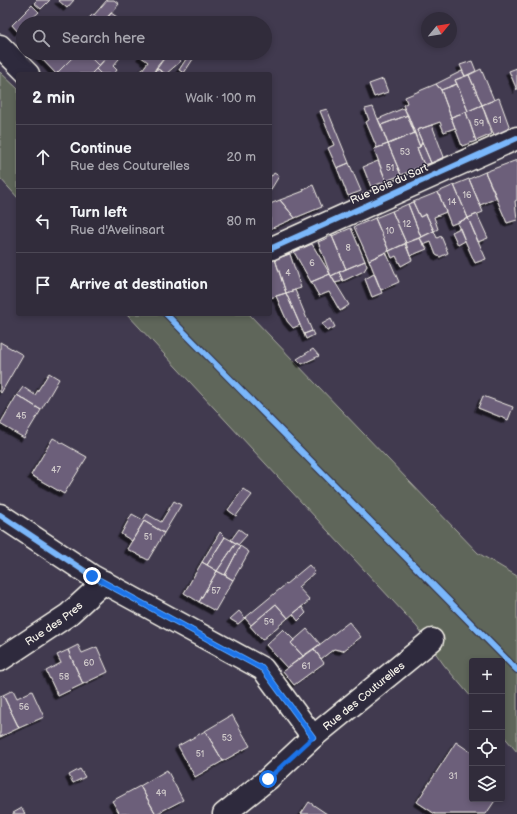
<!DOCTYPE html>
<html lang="en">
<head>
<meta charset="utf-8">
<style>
	body { margin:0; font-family:"Balsamiq Sans",sans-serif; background:#3d3846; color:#f1f3f6 }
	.controls { position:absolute; right:12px; bottom:12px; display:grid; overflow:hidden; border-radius:4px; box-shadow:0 2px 6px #0003 }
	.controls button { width:36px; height:36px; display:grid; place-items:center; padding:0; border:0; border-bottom:1px solid #4c4855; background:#312c3b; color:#f1f3f6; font:20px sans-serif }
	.compass { position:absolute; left:421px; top:12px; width:36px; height:36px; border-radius:50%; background:#312c3b; box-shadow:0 2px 6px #0003; rotate:60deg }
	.stop { position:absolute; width:12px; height:12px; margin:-9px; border:3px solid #1a73e8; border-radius:50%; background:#fff }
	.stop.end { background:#1a73e8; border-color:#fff; box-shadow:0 1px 4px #0008 }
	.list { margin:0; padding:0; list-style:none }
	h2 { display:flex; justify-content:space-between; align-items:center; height:52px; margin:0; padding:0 16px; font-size:17px }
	h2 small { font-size:13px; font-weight:400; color:#a8a7af }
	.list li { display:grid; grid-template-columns:26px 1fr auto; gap:12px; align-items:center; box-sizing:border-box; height:64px; padding:0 16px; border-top:1px solid #4c4855 }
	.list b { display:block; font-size:15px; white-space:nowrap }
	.list p { margin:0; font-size:13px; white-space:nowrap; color:#a8a7af }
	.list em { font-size:13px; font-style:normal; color:#a8a7af }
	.icon { flex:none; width:22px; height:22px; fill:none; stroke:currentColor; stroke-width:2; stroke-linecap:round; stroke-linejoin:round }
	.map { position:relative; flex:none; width:517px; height:814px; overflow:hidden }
	.search { position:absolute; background:#312c3b; box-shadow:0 2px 6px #0003; left:16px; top:16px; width:256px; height:44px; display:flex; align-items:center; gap:10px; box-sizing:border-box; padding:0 14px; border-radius:22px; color:#a8a7af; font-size:15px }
	.panel { position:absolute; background:#312c3b; box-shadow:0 2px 6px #0003; left:16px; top:72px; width:256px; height:244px; border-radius:4px }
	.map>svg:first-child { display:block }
	.green { fill:#5f665a; stroke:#aaaca1 }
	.building { fill:#6c5e7a; stroke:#f4f1e8; filter:url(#shadow) }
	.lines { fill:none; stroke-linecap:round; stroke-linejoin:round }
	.street-casing { stroke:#f4f1e8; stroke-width:25 }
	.street { stroke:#2f2a3d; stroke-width:22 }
	.cycleway-casing { stroke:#2f2a3d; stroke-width:8 }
	.cycleway { stroke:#7ab7fb; stroke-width:6 }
	.route { stroke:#1a73e8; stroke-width:5 }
	.labels { text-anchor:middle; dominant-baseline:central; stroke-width:3; stroke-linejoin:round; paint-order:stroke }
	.number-label { font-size:9px; fill:#d2cccc }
	.street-label { font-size:11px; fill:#f4f1e8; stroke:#2f2a3d }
</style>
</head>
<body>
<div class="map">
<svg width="517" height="814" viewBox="0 0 517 814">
	<defs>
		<filter id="shadow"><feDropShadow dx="-3.5" dy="3.5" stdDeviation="0" flood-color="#0009"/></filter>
	</defs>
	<rect width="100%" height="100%" fill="#413a4f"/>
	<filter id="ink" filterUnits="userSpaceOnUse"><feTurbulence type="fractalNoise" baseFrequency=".025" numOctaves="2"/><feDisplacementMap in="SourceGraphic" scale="8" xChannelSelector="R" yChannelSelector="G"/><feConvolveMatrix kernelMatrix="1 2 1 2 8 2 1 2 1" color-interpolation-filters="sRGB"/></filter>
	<g filter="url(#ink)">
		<path class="green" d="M0 72 18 89V198L0 178Z
			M127 314H249L478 553 517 576V752L502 734V661H472V698L444 665 417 627Z"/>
		<path class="building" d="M37 0H50L41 9 34 3Z
			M58 0H74L67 8Z
			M107 0H114L119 4 103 23 94 15Z
			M32 5 39 12 27 23H23V27L18 32 12 25Z
			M111 13 117 17 111 23H102Z
			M93 14 103 23H84Z
			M36 53H48L42 59Z
			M48 53H77L56 74 42 59Z
			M77 53H86L99 66 91 74H56Z
			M86 53H105L108 56 99 66Z
			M110 53H124L113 66 117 70 114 74H101L96 69Z
			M143 53H168L153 74H139L148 62 140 56Z
			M168 53H171L181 61 166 74 156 68Z
			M190 53 195 56 184 73 179 70Z
			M472 61 476 71 465 76 460 65Z
			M156 68 166 74H153Z
			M517 68V90L509 71Z
			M96 69 101 74H91Z
			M481 69 494 100 482 105 469 75Z
			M462 71 465 76 455 80 457 84 441 90 436 84Z
			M469 75 482 105 468 111 455 80Z
			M383 79 388 92 374 97 369 84Z
			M436 84 441 90 455 128 444 132 440 122 417 130 422 142 420 147 403 105 407 103 405 97Z
			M457 84 468 111 451 117 441 90Z
			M499 98 512 134 495 138 482 105Z
			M482 105 492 134 476 141 466 112Z
			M373 107 388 144 377 148 366 122 369 120 365 109Z
			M404 108 408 115 381 125 378 119Z
			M327 109 349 163 337 168 328 148 334 145 320 111Z
			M466 112 476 141 462 146 451 117Z
			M408 115 415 133 388 144 381 125Z
			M432 125 444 157 431 163 417 130Z
			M415 133 420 147 417 148 424 165 401 175 388 144Z
			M422 142 431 163 424 165 417 148 420 147Z
			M388 144 401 175 386 181 374 149Z
			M517 160V200L515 201 517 220 507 223 485 172Z
			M378 161 386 181 371 187 363 167Z
			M349 163 361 191 348 196 337 168Z
			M485 172 497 198 480 205 469 179Z
			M274 173 279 176 270 191V175L272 176Z
			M469 179 483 212 468 218 454 185Z
			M313 185 322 207 295 218 280 200 304 191 303 189Z
			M454 185 468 218 451 225 438 192Z
			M438 192 446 212 434 217 438 229 434 231 426 214 420 217 413 202Z
			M280 200 295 218 270 229V204Z
			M413 202 420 217 426 214 434 231 421 237 408 204Z
			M408 204 421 237 406 243 392 211Z
			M392 211 406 243 389 251 375 218Z
			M477 214 488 238 478 242 468 218Z
			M375 218 389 251 369 260 354 227Z
			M468 218 486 259 475 263 457 223Z
			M351 228 365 261 346 269 332 236Z
			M460 228 465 241 458 245 452 232Z
			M434 231 437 238 441 236 448 253 440 257 436 255 431 242 423 245 420 238Z
			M332 236 346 269 331 276 318 242Z
			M420 238 427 249 410 256 406 243Z
			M312 244 330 274 311 282 294 252Z
			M405 244 412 260 401 266 396 256 392 258 389 251Z
			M386 252 399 282 381 290 369 260Z
			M290 254 301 288 286 293 275 259Z
			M275 259 286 293 270 298V260Z
			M365 261 367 266 364 271 343 281 339 272Z
			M339 272 343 281 335 283 331 276Z
			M330 274 349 305 340 311 329 292 319 296 311 282Z
			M374 274 382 293 372 297 365 279Z
			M295 290 312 331 304 334 286 293Z
			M286 293 300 325 293 328 287 321 276 296Z
			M331 319 335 327 327 331 322 324Z
			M312 331 314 335 306 339 304 334Z
			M0 342 23 355 1 393 0 392Z
			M313 349 319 356 302 364 297 359Z
			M49 373 59 379 41 410 17 395 23 387 35 395Z
			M17 395 41 410 24 438 0 424Z
			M483 396 513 407 508 420 478 408Z
			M53 438 87 457 64 494 31 475Z
			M243 489 252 495 236 516 228 510Z
			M174 501 181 505 164 533 144 521 132 541 121 534 132 514 143 520 147 514 161 522Z
			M144 521 164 533 148 560 127 549Z
			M239 529 247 535 238 545 231 540Z
			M220 532 225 537 207 565 202 562Z
			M225 537 236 543 217 571 207 565Z
			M236 543 240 546 225 575 217 571Z
			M240 546 249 552 233 580 225 575Z
			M202 562 217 571 199 602 184 593Z
			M309 565 315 572 298 587 310 600 288 618 276 604 251 625 245 618Z
			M217 571 233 580 215 611 199 602Z
			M276 604 288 618 262 640 250 626Z
			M302 607 306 613 298 621 293 614Z
			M239 611 245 618 238 624 230 619Z
			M349 622 361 637 343 651 334 649 321 659 314 649Z
			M283 629 294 640 291 643 303 656 287 668 266 645Z
			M307 629 320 644 303 656 291 643Z
			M78 645 82 653 97 647 108 672 83 684 68 650Z
			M314 649 324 663 294 685 283 671Z
			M68 650 83 684 58 696 46 671 61 663 57 655Z
			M13 690 17 698 32 691 44 717 19 728 3 695Z
			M3 695 19 728 0 737V696Z
			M232 715 250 746 223 761 205 731Z
			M205 731 223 761 195 777 178 746Z
			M456 742 472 753V799H496L486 814H435L417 802Z
			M80 769 85 777 73 783 69 775Z
			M167 770 183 800 156 814 140 786Z
			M140 786 156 814H120L112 801Z
			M309 802 327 814H301Z
			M22 808 25 814H13V813Z"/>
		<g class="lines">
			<defs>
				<g id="street">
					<path d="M0 46 28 74"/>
					<path d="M270 249 517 138"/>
					<path d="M0 515 92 576 263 669 313 737"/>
					<path id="s1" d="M0 660 68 615 104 582"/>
					<path id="s2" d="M224 814 268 779 313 737 432 640"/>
				</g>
			</defs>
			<use href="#street" class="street-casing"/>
			<use href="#street" class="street"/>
			<defs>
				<path id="cycleway" d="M270 249 517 138
					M166 314 517 670
					M0 515 92 576 263 669 313 737"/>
			</defs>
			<use href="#cycleway" class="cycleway-casing"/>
			<use href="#cycleway" class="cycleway"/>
		</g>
	</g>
	<g class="lines" filter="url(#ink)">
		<path class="route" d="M92 576 263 669 313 737 268 779"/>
	</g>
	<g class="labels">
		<g class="number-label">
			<text x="497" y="120">61</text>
			<text x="479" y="123">59</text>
			<text x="405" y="152">53</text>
			<text x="390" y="168">51</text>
			<text x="467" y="195">16</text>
			<text x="452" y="202">14</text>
			<text x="407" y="224">12</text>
			<text x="390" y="231">10</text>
			<text x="348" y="248">8</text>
			<text x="312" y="263">6</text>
			<text x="288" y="273">4</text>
			<text x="21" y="416">45</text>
			<text x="56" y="470">47</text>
			<text x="148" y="537">51</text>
			<text x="216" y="591">57</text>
			<text x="269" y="622">59</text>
			<text x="89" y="663">60</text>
			<text x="306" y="666">61</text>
			<text x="64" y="677">58</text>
			<text x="24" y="707">56</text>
			<text x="227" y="738">53</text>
			<text x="200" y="754">51</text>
			<text x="453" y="776">31</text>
			<text x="161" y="793">49</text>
		</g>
		<g class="street-label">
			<text transform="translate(389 184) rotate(-24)">Rue Bois du Sart</text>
			<text stroke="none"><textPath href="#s1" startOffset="65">Rue des Pres</textPath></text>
			<text stroke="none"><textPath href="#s2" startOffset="183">Rue des Couturelles</textPath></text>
		</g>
	</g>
</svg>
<div class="controls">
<button>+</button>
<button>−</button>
<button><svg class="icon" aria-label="locate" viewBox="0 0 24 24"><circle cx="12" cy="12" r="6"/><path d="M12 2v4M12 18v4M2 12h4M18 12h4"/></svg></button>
<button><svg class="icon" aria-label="layers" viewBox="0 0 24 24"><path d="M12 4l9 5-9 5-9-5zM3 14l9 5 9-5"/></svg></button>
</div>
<svg class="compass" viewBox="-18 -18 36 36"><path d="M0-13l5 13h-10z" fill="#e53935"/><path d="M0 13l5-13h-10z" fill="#a8a7af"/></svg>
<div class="stop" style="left:268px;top:779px"></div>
<div class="stop end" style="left:92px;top:576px"></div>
<div class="search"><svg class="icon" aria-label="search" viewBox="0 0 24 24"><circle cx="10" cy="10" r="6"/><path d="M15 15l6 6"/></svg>Search here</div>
<section class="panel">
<h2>2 min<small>Walk · 100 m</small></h2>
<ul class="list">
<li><svg class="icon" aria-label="ahead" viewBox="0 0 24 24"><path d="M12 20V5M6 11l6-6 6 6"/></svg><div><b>Continue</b><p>Rue des Couturelles</p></div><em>20 m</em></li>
<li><svg class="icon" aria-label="left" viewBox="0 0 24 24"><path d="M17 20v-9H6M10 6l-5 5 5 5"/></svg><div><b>Turn left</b><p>Rue d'Avelinsart</p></div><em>80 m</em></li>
<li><svg class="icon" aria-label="arrive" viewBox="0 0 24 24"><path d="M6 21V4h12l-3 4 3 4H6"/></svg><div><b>Arrive at destination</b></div></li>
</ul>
</section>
</div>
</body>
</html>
